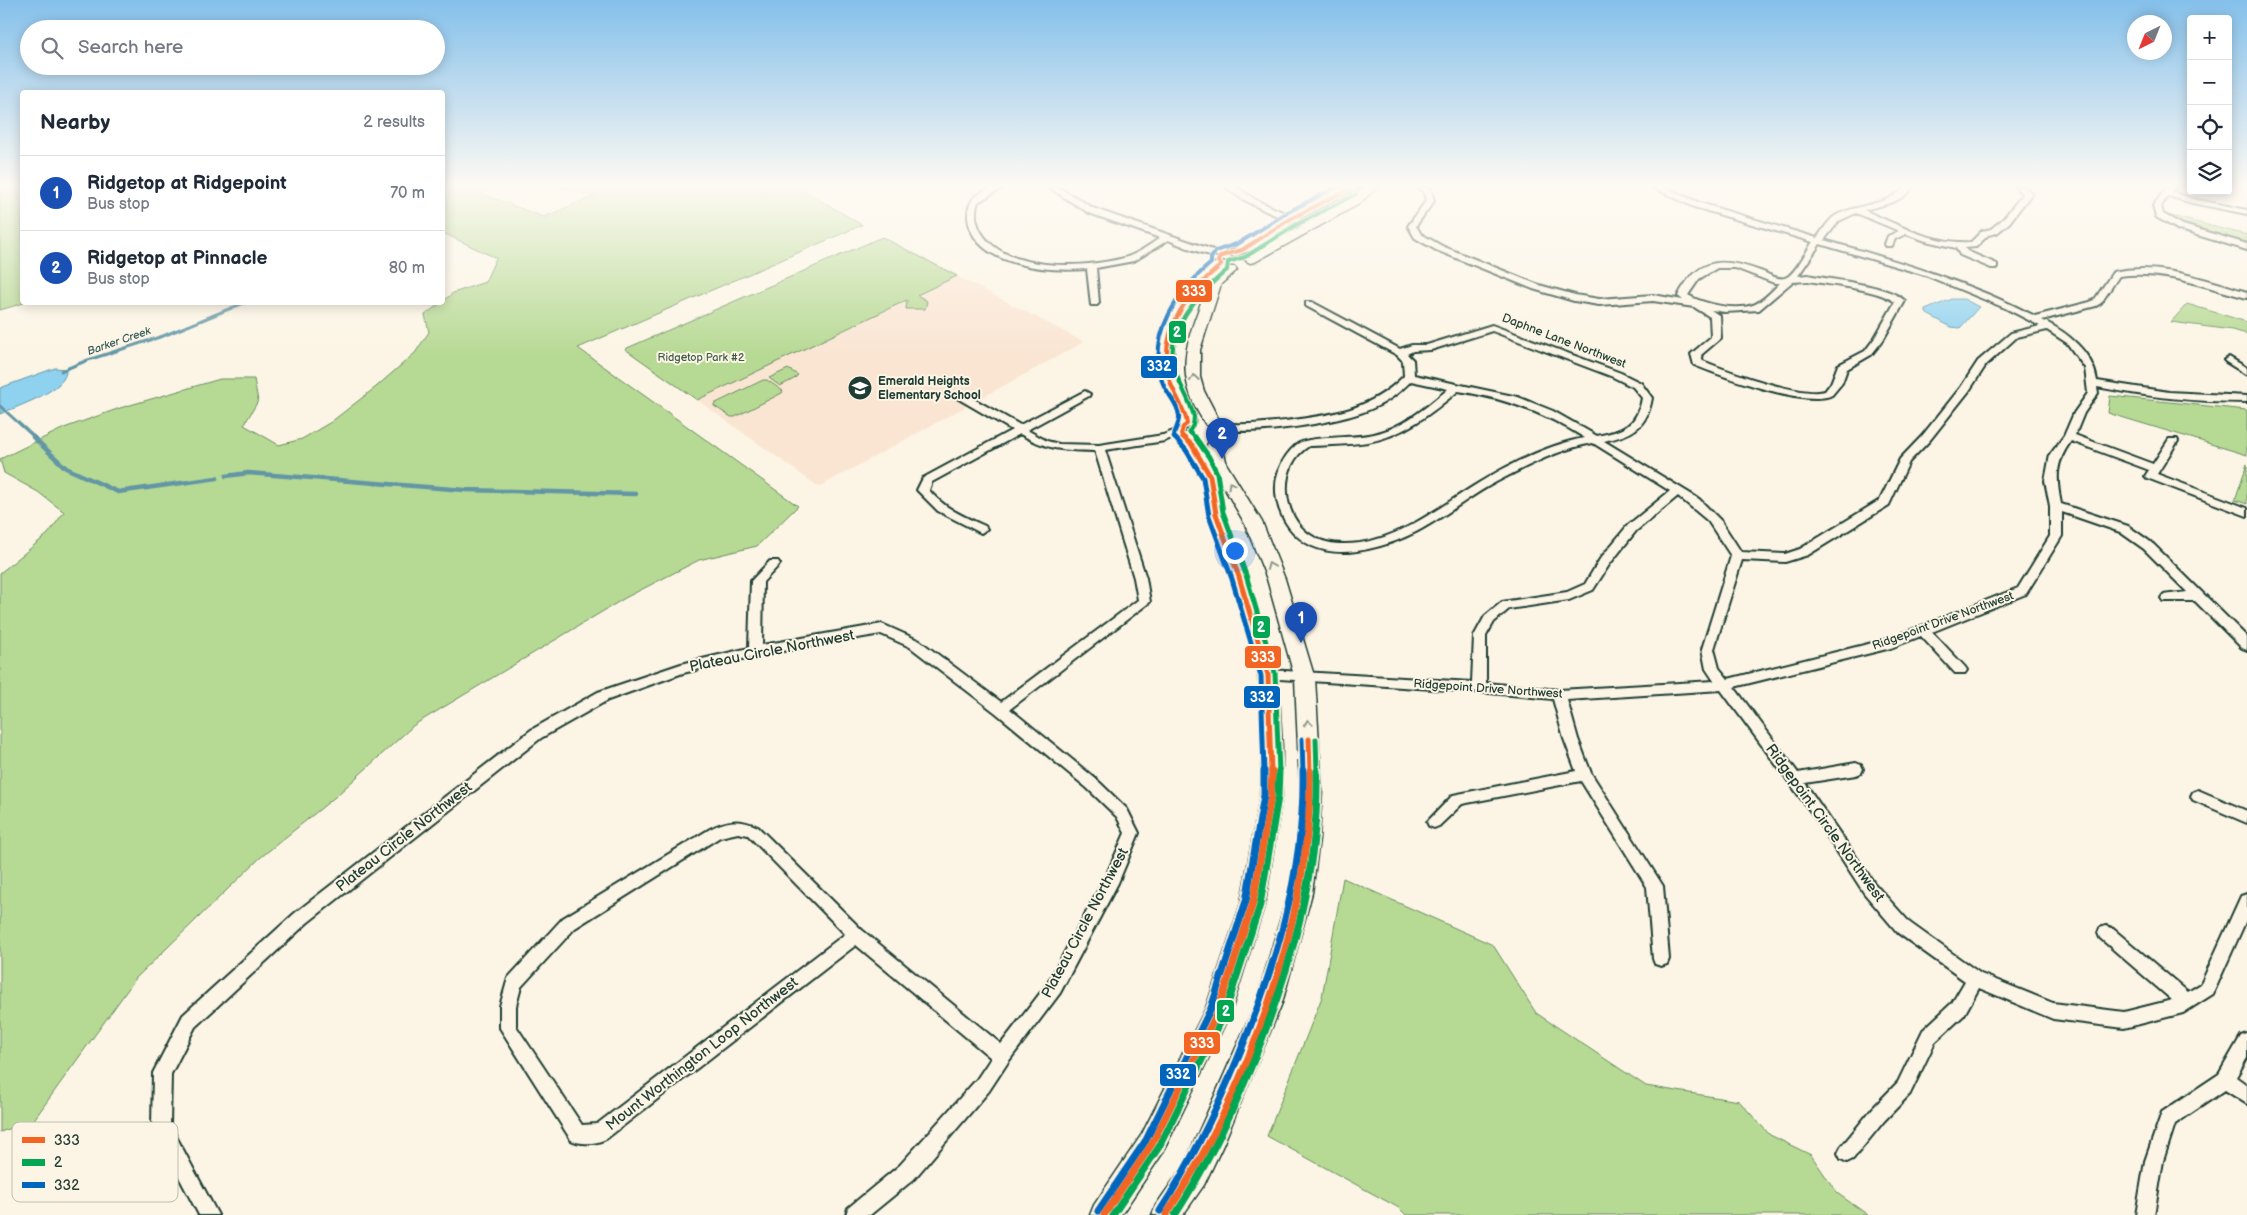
<!DOCTYPE html>
<html lang="en">
<head>
<meta charset="utf-8">
<style>
	body { margin:0; font-family:"Balsamiq Sans",sans-serif; background:#f6f6f7; color:#1f2937 }
	.controls { position:absolute; right:15px; top:15px; display:grid; overflow:hidden; border-radius:5px; box-shadow:0 2px 12px #0003 }
	.controls button { width:45px; height:45px; display:grid; place-items:center; padding:0; border:0; border-bottom:1px solid #e0e1e3; background:#fff; color:#1f2937; font:25px sans-serif }
	.compass { position:absolute; left:2127px; top:15px; width:45px; height:45px; border-radius:50%; background:#fff; box-shadow:0 2px 12px #0003; rotate:223deg }
	.you { position:absolute; left:1234px; top:550px; width:18px; height:18px; margin:-12px; border:4px solid #fff; border-radius:50%; background:#1a73e8; box-shadow:0 0 0 8px #1a73e833 }
	.badge { display:grid; place-items:center; width:32px; height:32px; border-radius:50%; background:#0b8043; color:#fff; font-size:16px; font-weight:700 }
	.pin { position:absolute; translate:-50% -41px; filter:drop-shadow(0 1px 2px #0008) }
	.pin::after { content:''; position:absolute; top:26px; width:18px; height:15px; background:inherit; clip-path:polygon(0 0,100% 0,50% 100%) }
	.list { margin:0; padding:0; list-style:none }
	h2 { display:flex; justify-content:space-between; align-items:center; height:65px; margin:0; padding:0 20px; font-size:21px }
	h2 small { font-size:16px; font-weight:400; color:#747a83 }
	.list li { display:grid; grid-template-columns:32px 1fr auto; gap:15px; align-items:center; box-sizing:border-box; height:75px; padding:0 20px; border-top:1px solid #e0e1e3 }
	.list b { display:block; font-size:19px; white-space:nowrap }
	.list p { margin:0; font-size:16px; white-space:nowrap; color:#747a83 }
	.list em { font-size:16px; font-style:normal; color:#747a83 }
	.icon { flex:none; width:28px; height:28px; fill:none; stroke:currentColor; stroke-width:2; stroke-linecap:round; stroke-linejoin:round }
	.map { position:relative; flex:none; width:2247px; height:1215px; overflow:hidden }
	.search { position:absolute; background:#fff; box-shadow:0 2px 12px #0003; left:20px; top:20px; width:425px; height:55px; display:flex; align-items:center; gap:12px; box-sizing:border-box; padding:0 18px; border-radius:28px; color:#747a83; font-size:19px }
	.panel { position:absolute; background:#fff; box-shadow:0 2px 12px #0003; left:20px; top:90px; width:425px; height:215px; border-radius:5px }
	.map>svg:first-child { display:block }
	.built { fill:#fae5d3 }
	.green { fill:#b6d993; stroke:#6a8b64 }
	.water { fill:#8fd2f0; stroke:#6296a5 }
	.lines { fill:none; stroke-linecap:round; stroke-linejoin:round }
	.stream-far1 { stroke:#6296a5; stroke-width:3 }
	.stream { stroke:#6296a5; stroke-width:4.5 }
	.street-casing { stroke:#1f3d34; stroke-width:4 }
	.secondary-casing { stroke:#1f3d34; stroke-width:3 }
	.street { fill:#fcf5e5; fill-rule:evenodd }
	.secondary { fill:#fcf5e5; fill-rule:evenodd }
	.bus-1-far2-casing { stroke:#fcf5e5; stroke-width:6 }
	.bus-1-far1-casing { stroke:#fcf5e5; stroke-width:9 }
	.bus-1-casing { stroke:#fcf5e5; stroke-width:11 }
	.bus-2-far2-casing { stroke:#fcf5e5; stroke-width:6 }
	.bus-2-far1-casing { stroke:#fcf5e5; stroke-width:9 }
	.bus-2-casing { stroke:#fcf5e5; stroke-width:11 }
	.bus-3-far2-casing { stroke:#fcf5e5; stroke-width:6 }
	.bus-3-far1-casing { stroke:#fcf5e5; stroke-width:9 }
	.bus-3-casing { stroke:#fcf5e5; stroke-width:11 }
	.bus-1-far2 { stroke:#f26522; stroke-width:4 }
	.bus-1-far1 { stroke:#f26522; stroke-width:5 }
	.bus-1 { stroke:#f26522; stroke-width:7 }
	.bus-2-far2 { stroke:#00a651; stroke-width:4 }
	.bus-2-far1 { stroke:#00a651; stroke-width:5 }
	.bus-2 { stroke:#00a651; stroke-width:7 }
	.bus-3-far2 { stroke:#0065bd; stroke-width:4 }
	.bus-3-far1 { stroke:#0065bd; stroke-width:5 }
	.bus-3 { stroke:#0065bd; stroke-width:7 }
	.oneway { stroke:#8e998c }
	.labels { text-anchor:middle; dominant-baseline:central; stroke-width:4; stroke-linejoin:round; paint-order:stroke }
	.far-water-label { font-size:11px; font-style:italic; fill:#355b5a; stroke:#fcf5e5 }
	.far-park-label { font-size:11px; fill:#3d5c47; stroke:#fcf5e5 }
	.street-label { font-size:12px; fill:#1f3d34; stroke:#fcf5e5 }
	.poi-label { font-size:12px; font-weight:bold; fill:#1f3d34; stroke:#fcf5e5; text-anchor:start }
	.near-street-label { font-size:15px; fill:#1f3d34; stroke:#fcf5e5 }
	.key { fill:#fcf5e5; stroke:#babeb0; stroke-width:1 }
	.key-label { font-size:14px; fill:#1f3d34 }
	.line-badge { stroke:#fcf5e5; stroke-width:2 }
	.badge-label { font-size:14px; text-anchor:middle; font-weight:bold; fill:#fff }
</style>
</head>
<body>
<div class="map">
<svg width="2247" height="1215" viewBox="0 0 2247 1215">
	<rect width="100%" height="100%" fill="#fcf5e5"/>
	<filter id="ink" filterUnits="userSpaceOnUse"><feTurbulence type="fractalNoise" baseFrequency=".02" numOctaves="2"/><feDisplacementMap in="SourceGraphic" scale="10" xChannelSelector="R" yChannelSelector="G"/><feConvolveMatrix kernelMatrix="1 2 1 2 8 2 1 2 1" color-interpolation-filters="sRGB"/></filter>
	<g filter="url(#ink)">
		<path class="built" d="M957 276 1084 342 819 487 697 400Z"/>
		<path class="green" d="M0 187H22V302L24 303 0 310Z
			M443 187H493L482 194 544 217 594 196 560 187H798L862 225 578 348 798 506 757 546 699 560 625 598 414 725 335 797 260 858 136 978 33 1121 0 1132V573L48 534 64 512 38 492 4 473 0 459 64 428 120 408 220 379H254L258 401 244 425 279 445 302 439 331 422 376 387 415 353 429 332 425 315 453 293 485 282 496 258 443 233Z
			M2160 213 2247 235V247L2180 227Z
			M882 237 957 276 917 295 927 301 925 309H906L907 300 697 400 625 349Z
			M2187 304 2247 322V334L2232 330 2171 322Z
			M788 369 798 375 794 379 780 386 769 378Z
			M763 380H767L783 391 782 393 735 417H731L714 406V404Z
			M2110 396 2247 410V455L2108 413Z
			M2247 464V504L2235 500Z
			M1343 878 1493 945 1536 1013 1646 1086 1739 1101 1770 1135 1811 1155 1837 1193 1868 1215H1406L1399 1208 1267 1136 1322 997Z"/>
		<path class="water" d="M1952 299H1964L1979 307 1960 328 1951 327 1927 314 1925 310Z
			M55 368 66 369C69 390 15 407 0 414V388Z"/>
		<g class="lines">
			<path class="stream-far1" d="M61 371 88 360 163 336 246 302
				M0 406 35 438"/>
			<path class="stream" d="M33 437 66 468 118 492 217 478
				M226 476 248 473 465 490 636 494"/>
			<defs>
				<path id="street" d="M992 187H1004L978 202C974 212 976 223 981 232 1005 272 1081 268 1120 259 1135 256 1148 246 1160 238L1089 213 1048 187H1058L1095 209 1213 250 1225 251 1229 254C1218 262 1181 245 1168 240L1134 261 1096 268 1099 303 1097 305H1091L1087 269C1050 272 972 267 968 217 967 200 978 193 992 187Z
					M1226 187H1236L1256 200 1296 218C1286 225 1235 196 1226 187Z
					M1416 187 1431 189 1434 201 1416 226 1421 234 1442 246 1539 285 1575 295 1599 299 1653 295 1683 300 1678 296C1699 255 1725 258 1763 272 1770 275 1777 280 1785 278 1795 275 1806 251 1813 242L1694 207 1652 187H1663L1700 203 1817 238C1822 231 1828 221 1835 216 1856 204 1888 206 1905 187H1913C1901 203 1883 205 1864 210 1898 225 1932 244 1971 242L1982 231 1991 229 2003 219 2023 194 2015 187H2025L2032 193 2009 223 1997 233 1988 235 1976 247 1965 248 1967 251 1997 264V268H1991L1960 255 1956 248 1926 241 1906 234 1895 239 1892 246H1886L1885 244 1888 236 1899 231 1856 213 1839 221 1824 240C1897 261 1966 281 2035 316L2090 302 2095 299 2113 272C2159 262 2204 279 2247 292V298C2204 287 2165 270 2119 276L2101 303 2096 306 2042 320C2067 332 2093 352 2097 381L2169 392 2247 396V402C2196 402 2147 397 2097 387L2098 393 2084 413 2075 435 2153 464 2169 439H2177L2178 441 2157 474 2247 508V516L2147 478 2145 476 2149 470 2071 441C2055 463 2056 478 2061 504L2128 526 2152 543 2247 637V650L2242 648 2195 601H2163L2161 598 2163 595 2187 592 2144 549 2120 532 2062 512V536L2026 594 1932 632 1965 667 1967 670 1965 673H1955L1921 636 1891 648 1734 687 1798 773 1856 763 1861 765 1863 769 1861 773 1856 775 1805 783 1874 883 1910 923 1981 974 2053 1003 2124 1012 2172 1000 2100 938 2098 933 2100 928 2106 926 2112 928 2188 992 2201 984 2241 896 2247 894V918L2213 994 2183 1013 2124 1028 2053 1019 1979 988 1964 1015 1935 1042 1910 1094 1884 1121 1853 1159 1847 1162 1841 1159 1838 1153 1841 1147 1872 1109 1898 1082 1923 1030 1952 1003 1965 981 1898 933 1864 893 1814 816 1721 690 1567 700 1578 739 1591 773 1663 886 1669 959 1667 964 1661 966 1655 964 1653 959 1647 887 1581 781 1462 804 1439 826 1434 828 1429 826 1427 822 1453 795 1576 771 1564 739 1553 699 1479 692 1263 678 1261 675 1263 672 1268 670 1472 682 1474 636 1485 616 1502 602 1567 592 1585 584 1600 559 1628 525 1670 491 1593 443C1559 449 1529 465 1498 481 1451 506 1425 537 1368 549 1350 553 1330 554 1312 546 1293 537 1281 520 1277 500 1273 479 1280 459 1296 445 1308 435 1355 439 1374 434 1402 428 1427 407 1448 389L1411 381C1399 393 1386 403 1371 409 1339 423 1250 437 1216 428L1215 426 1220 423C1242 426 1263 423 1285 421 1332 415 1369 411 1404 376L1403 361 1397 355 1306 306V302H1312L1400 349 1412 345H1427L1492 325 1621 373 1641 383 1652 398C1647 428 1632 435 1604 441L1699 499 1721 521 1741 552 1785 554 1800 549 1880 500 1900 459 1922 436 1961 387 1978 361 2011 333 2040 326 2005 308 1925 275 1820 244 1798 276 1808 275C1831 280 1890 285 1905 301L1883 340 1871 355 1847 369 1842 383 1832 395C1808 408 1721 376 1694 365L1691 354 1711 337 1710 317 1694 307 1653 301 1599 305 1574 301 1533 289 1436 250 1415 238 1408 226 1426 201 1424 192ZM1717 268H1735L1774 283H1780C1773 290 1762 302 1753 305 1735 311 1703 304 1688 295L1699 279ZM1808 281C1831 285 1878 289 1895 302L1874 339 1865 351 1838 365 1831 383 1825 391C1802 398 1727 371 1703 361L1701 355 1721 338 1720 316 1711 310 1725 312 1759 310 1792 282ZM2047 330 2067 343 2085 368 2088 393 2074 413 2064 436 2050 455 2045 481 2050 506V536L2018 588 1888 639 1728 679 1719 668 1714 649 1742 560 1785 562 1808 555 1889 505 1909 462 1930 440 1969 391 1986 365 2017 337ZM1492 331 1613 377 1633 387 1642 398C1637 426 1623 431 1597 436L1553 411 1518 397 1414 375 1413 360 1407 354 1413 351 1431 350ZM1458 391C1505 398 1545 413 1585 438 1549 444 1508 465 1477 484 1439 507 1405 536 1360 543 1344 545 1326 545 1312 536 1281 518 1277 465 1309 446 1329 445 1348 445 1368 442 1403 436 1432 413 1458 391ZM1678 496 1708 521 1731 556 1702 649 1706 669 1714 681 1559 690 1486 683V636L1494 622 1509 609 1569 600 1593 590 1609 565 1636 531Z
					M2167 187H2175L2172 192 2194 199 2247 210V214L2192 203 2168 196 2161 206 2163 214 2183 225 2247 244V250L2177 229 2156 217 2153 206Z
					M2229 357 2247 368V375L2226 362 2224 360Z
					M1085 391 1090 394 1089 396 1027 430 1047 441 1059 444 1099 445 1163 435 1181 428 1186 431 1165 441 1105 450 1146 578 1150 602 1010 709 1097 780 1127 809 1139 833 1118 883 1060 993 1008 1062 989 1091 914 1179 870 1215H846L848 1208 900 1165 977 1079 991 1058 856 945 606 1139C596 1144 581 1145 571 1140L500 1028V1006L508 978 563 918 710 829C727 820 740 819 758 827L862 930 1001 1044 1048 983 1106 876 1125 833 1117 817 1087 788 996 713 910 647 881 634 755 656 683 673 608 700 541 738 307 923 195 1027 171 1074 170 1125 218 1215H199L152 1126 153 1073 183 1015 295 913 531 730 598 692 681 664 749 648 751 581 770 561H778L780 564 763 582 762 645 882 624 920 641 1001 702 1138 600 1134 578 1095 451C1062 450 1048 450 1020 434L932 482 929 490C943 508 965 517 985 526L987 529 981 533 938 511 917 490 923 478 1012 430 957 398V394H965L1020 425ZM738 833 748 835 845 934 597 1124 582 1125 516 1026V1006L521 987 575 928 720 837Z
					M2198 790 2247 811V823L2193 800 2191 796 2193 792Z
					M2247 1034V1058L2236 1077 2247 1085V1104L2225 1090 2175 1124 2163 1161 2154 1215H2136L2145 1161 2162 1112 2219 1074 2241 1036Z"/>
				<path id="secondary" d="M1343 187H1359L1296 221 1256 248 1234 257 1227 253 1288 215Z
					M1364 187H1377L1359 204 1255 262 1250 263 1243 259 1351 198Z
					M1221 261 1226 262V267H1235L1237 270 1221 284 1200 350V377L1204 391 1220 422 1218 425H1206C1179 385 1181 355 1198 311 1202 301 1204 291 1209 282 1184 307 1166 343 1177 379 1181 393 1203 412 1193 427H1181C1177 421 1179 413 1176 405 1169 391 1160 381 1159 364 1155 332 1189 269 1221 261Z
					M1192 440 1198 442 1210 459 1207 445 1209 442H1221L1227 465 1262 522 1285 579 1315 679 1322 791 1319 839 1312 893 1282 1003 1223 1145 1204 1185 1183 1215H1152L1156 1205 1184 1165 1256 1003 1288 893 1297 839 1300 791 1295 679 1267 579 1244 522 1219 479 1225 514 1248 577 1278 675 1282 747V796L1265 903 1231 1011 1162 1154 1121 1215H1090L1094 1205 1142 1134 1206 1008 1241 903 1260 796 1262 747 1258 675 1230 577 1207 514 1202 476 1184 445 1186 442Z"/>
			</defs>
			<use href="#street" class="street-casing"/>
			<use href="#secondary" class="secondary-casing"/>
			<use href="#street" class="street"/>
			<use href="#secondary" class="secondary"/>
			<defs>
				<path id="bus-1-far2" d="M1185 438 1181 435 1183 427 1187 424C1185 406 1173 394 1169 378 1158 331 1187 293 1221 265L1218 261 1221 256 1242 250 1292 218 1353 187"/>
				<path id="bus-1-far1" d="M1183 437 1192 445 1210 476 1216 514 1239 577 1268 675 1271 772
					M1309 739 1310 772"/>
				<path id="bus-1" d="M1104 1215 1152 1144 1218 1011 1253 903 1271 796 1272 771
					M1166 1215C1246 1094 1312 917 1310 771"/>
				<path id="bus-2-far2" d="M1196 438 1189 432 1193 425 1194 417C1190 400 1180 386 1175 370 1162 330 1200 293 1227 270L1228 262 1245 257 1296 225 1356 194"/>
				<path id="bus-2-far1" d="M1195 437 1209 457 1217 473 1223 512 1246 575 1275 673 1279 772
					M1316 739 1317 772"/>
				<path id="bus-2" d="M1113 1215 1159 1147 1225 1013 1260 905 1278 797 1279 771
					M1175 1215C1207 1166 1232 1114 1254 1060 1291 968 1319 871 1317 771"/>
				<path id="bus-3-far2" d="M1174 438C1173 431 1180 424 1179 416 1178 403 1166 394 1162 381 1148 334 1177 292 1211 263V258L1216 251 1239 243 1288 212 1336 187"/>
				<path id="bus-3-far1" d="M1174 437 1186 450 1203 478 1209 516 1232 579 1261 676 1264 772
					M1302 739 1303 772"/>
				<path id="bus-3" d="M1098 1211 1146 1140 1211 1008 1246 901 1264 795V771
					M1160 1211C1191 1163 1215 1113 1237 1060 1275 968 1305 871 1303 771"/>
			</defs>
			<use href="#bus-1-far2" class="bus-1-far2-casing"/>
			<use href="#bus-1-far1" class="bus-1-far1-casing"/>
			<use href="#bus-1" class="bus-1-casing"/>
			<use href="#bus-2-far2" class="bus-2-far2-casing"/>
			<use href="#bus-2-far1" class="bus-2-far1-casing"/>
			<use href="#bus-2" class="bus-2-casing"/>
			<use href="#bus-3-far2" class="bus-3-far2-casing"/>
			<use href="#bus-3-far1" class="bus-3-far1-casing"/>
			<use href="#bus-3" class="bus-3-casing"/>
			<use href="#bus-1-far2" class="bus-1-far2"/>
			<use href="#bus-1-far1" class="bus-1-far1"/>
			<use href="#bus-1" class="bus-1"/>
			<use href="#bus-2-far2" class="bus-2-far2"/>
			<use href="#bus-2-far1" class="bus-2-far1"/>
			<use href="#bus-2" class="bus-2"/>
			<use href="#bus-3-far2" class="bus-3-far2"/>
			<use href="#bus-3-far1" class="bus-3-far1"/>
			<use href="#bus-3" class="bus-3"/>
		</g>
		<defs><path id="oneway-chevron" d="M-2-3.5L2.5 0L-2 3.5" fill="none" stroke-width="1.6" stroke-linecap="round" stroke-linejoin="round" transform="scale(1.25)"/></defs>
		<g class="oneway">
			<use href="#oneway-chevron" transform="translate(1194 378) rotate(-97)"/>
			<use href="#oneway-chevron" transform="translate(1231 485) rotate(-120)"/>
			<use href="#oneway-chevron" transform="translate(1270 566) rotate(-112)"/>
			<use href="#oneway-chevron" transform="translate(1308 723) rotate(-95)"/>
		</g>
	</g>
	<linearGradient id="sky" x2="0" y2="1"><stop stop-color="#84c0eb"/><stop offset="0.52" stop-color="#fefaf3"/><stop offset="1" stop-color="#fefaf3" stop-opacity="0"/></linearGradient>
	<rect width="2247" height="357" fill="url(#sky)"/>
	<defs>
		<symbol id="school-disc" viewBox="-11 -11 22 22"><circle r="9.5" fill="#1f3d34" stroke="#fcf5e5"/><path d="M0-5L7-2L0 1L-7-2ZM-4 1L0 2.5L4 1V4Q0 6-4 4Z" fill="#fff"/></symbol>
	</defs>
	<g fill-rule="evenodd">
		<use href="#school-disc" x="846" y="374" width="28" height="28"/>
	</g>
	<g class="labels">
		<g class="far-water-label">
			<text transform="translate(119 341) rotate(-19)">Barker Creek</text>
		</g>
		<g class="far-park-label">
			<text x="701" y="357">Ridgetop Park #2</text>
		</g>
		<g class="street-label">
			<text transform="translate(1564 341) rotate(21)">Daphne Lane Northwest</text>
			<text transform="translate(1943 621) rotate(-20)">Ridgepoint Drive Northwest</text>
			<text transform="translate(1488 689) rotate(4)">Ridgepoint Drive Northwest</text>
		</g>
		<g class="poi-label">
			<text x="878" y="381">Emerald Heights<tspan x="878" dy="14">Elementary School</tspan></text>
		</g>
		<g class="near-street-label">
			<text transform="translate(772 651) rotate(-11)">Plateau Circle Northwest</text>
			<text transform="translate(1825 823) rotate(54)">Ridgepoint Circle Northwest</text>
			<text transform="translate(404 837) rotate(-38)">Plateau Circle Northwest</text>
			<text transform="translate(1085 923) rotate(-62)">Plateau Circle Northwest</text>
			<text transform="translate(702 1054) rotate(-38)">Mount Worthington Loop Northwest</text>
		</g>
	</g>
	<rect x="12" y="1122" width="166" height="80" rx="8" class="key"/>
	<rect x="22" y="1137" width="23" height="6" fill="#f26522"/>
	<rect x="22" y="1159" width="23" height="7" fill="#00a651"/>
	<rect x="22" y="1182" width="23" height="6" fill="#0065bd"/>
	<g class="key-label">
		<text x="54" y="1145">333</text>
		<text x="54" y="1167">2</text>
		<text x="54" y="1190">332</text>
	</g>
	<g class="line-badge">
		<rect x="1175" y="279" width="38" height="24" rx="5" fill="#f26522"/>
		<rect x="1168" y="320" width="19" height="24" rx="5" fill="#00a651"/>
		<rect x="1140" y="355" width="38" height="24" rx="5" fill="#0065bd"/>
		<rect x="1252" y="615" width="19" height="24" rx="5" fill="#00a651"/>
		<rect x="1244" y="645" width="38" height="24" rx="5" fill="#f26522"/>
		<rect x="1243" y="685" width="38" height="24" rx="5" fill="#0065bd"/>
		<rect x="1216" y="999" width="19" height="24" rx="5" fill="#00a651"/>
		<rect x="1183" y="1031" width="38" height="24" rx="5" fill="#f26522"/>
		<rect x="1159" y="1063" width="38" height="24" rx="5" fill="#0065bd"/>
	</g>
	<g class="badge-label">
		<text x="1194" y="296">333</text>
		<text x="1177" y="337">2</text>
		<text x="1159" y="371">332</text>
		<text x="1261" y="632">2</text>
		<text x="1263" y="662">333</text>
		<text x="1262" y="702">332</text>
		<text x="1226" y="1016">2</text>
		<text x="1202" y="1048">333</text>
		<text x="1178" y="1079">332</text>
	</g>
</svg>
<div class="controls">
<button>+</button>
<button>−</button>
<button><svg class="icon" aria-label="locate" viewBox="0 0 24 24"><circle cx="12" cy="12" r="6"/><path d="M12 2v4M12 18v4M2 12h4M18 12h4"/></svg></button>
<button><svg class="icon" aria-label="layers" viewBox="0 0 24 24"><path d="M12 4l9 5-9 5-9-5zM3 14l9 5 9-5"/></svg></button>
</div>
<svg class="compass" viewBox="-18 -18 36 36"><path d="M0-13l5 13h-10z" fill="#e53935"/><path d="M0 13l5-13h-10z" fill="#747a83"/></svg>
<div class="you"></div>
<div class="pin badge" style="left:1301px;top:643px;background:#1a4fb4">1</div>
<div class="pin badge" style="left:1222px;top:459px;background:#1a4fb4">2</div>
<div class="search"><svg class="icon" aria-label="search" viewBox="0 0 24 24"><circle cx="10" cy="10" r="6"/><path d="M15 15l6 6"/></svg>Search here</div>
<section class="panel">
<h2>Nearby<small>2 results</small></h2>
<ul class="list">
<li><span class="badge" style="background:#1a4fb4">1</span><div><b>Ridgetop at Ridgepoint</b><p>Bus stop</p></div><em>70 m</em></li>
<li><span class="badge" style="background:#1a4fb4">2</span><div><b>Ridgetop at Pinnacle</b><p>Bus stop</p></div><em>80 m</em></li>
</ul>
</section>
</div>
</body>
</html>
